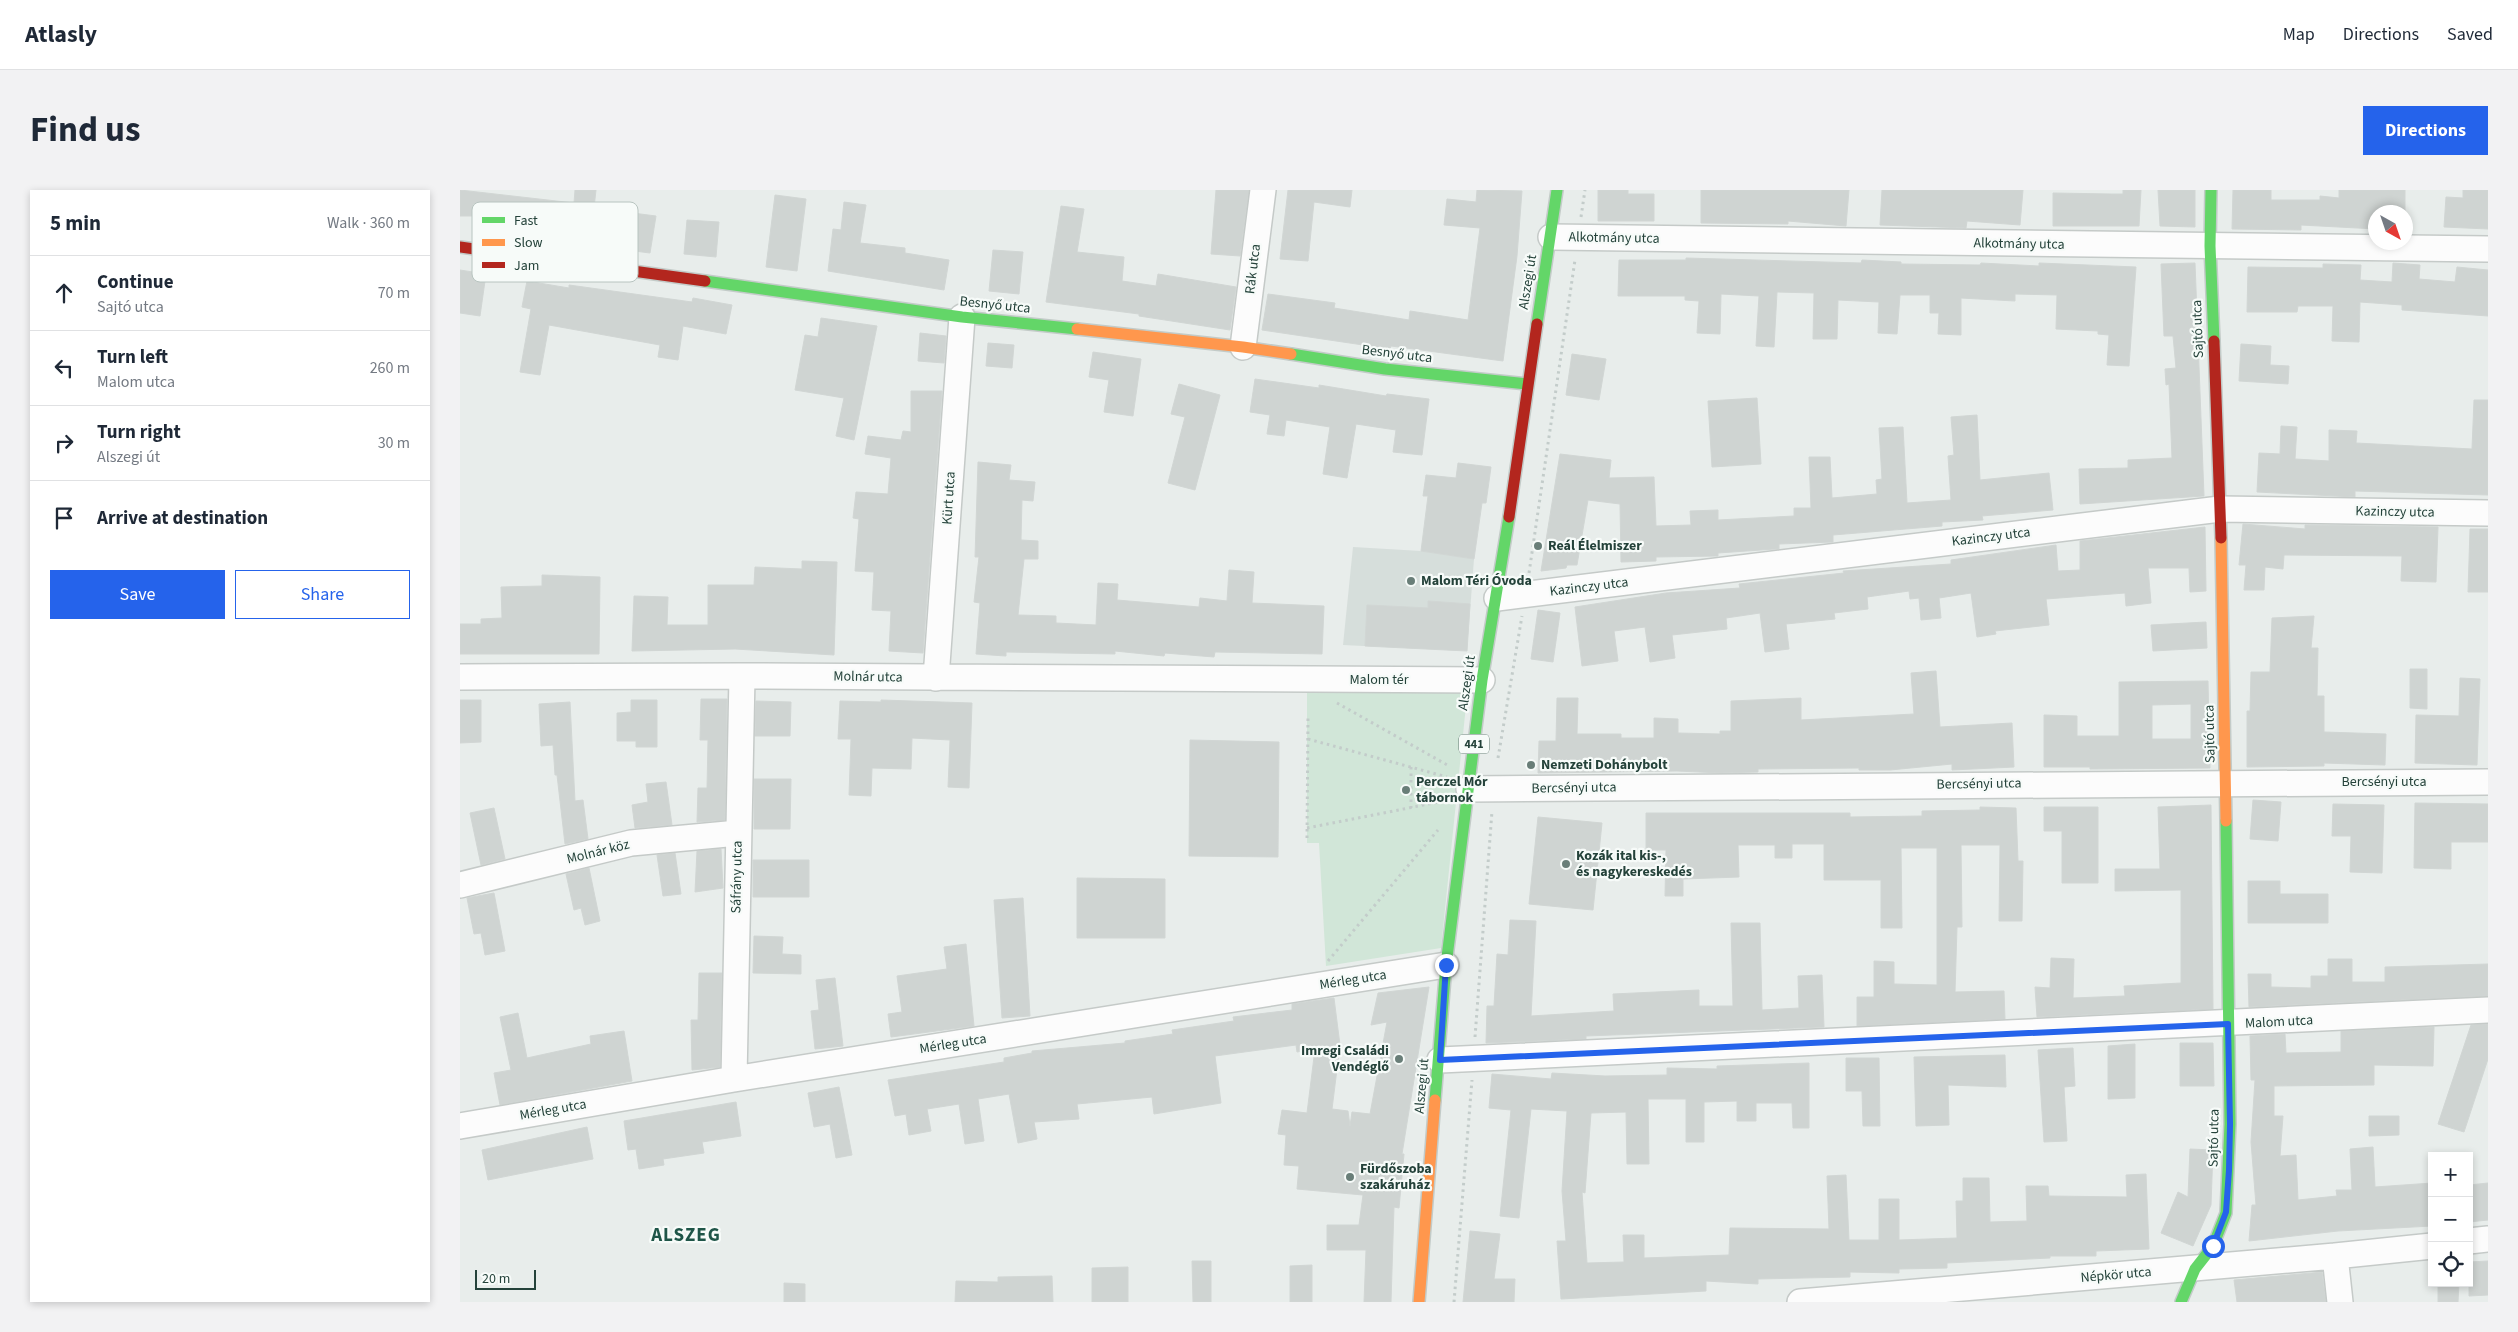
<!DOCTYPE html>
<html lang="en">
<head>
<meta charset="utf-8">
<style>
	body { margin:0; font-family:"Source Sans 3",sans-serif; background:#f2f2f3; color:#1f2937 }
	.controls { position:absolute; right:15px; bottom:15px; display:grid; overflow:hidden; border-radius:0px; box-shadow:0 2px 8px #0003 }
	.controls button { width:45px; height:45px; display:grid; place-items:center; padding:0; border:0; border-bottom:1px solid #e0e1e3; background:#fff; color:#1f2937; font:25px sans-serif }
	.compass { position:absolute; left:1908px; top:15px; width:45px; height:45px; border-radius:50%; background:#fff; box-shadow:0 2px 8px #0003; rotate:140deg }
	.scale { position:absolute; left:15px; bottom:12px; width:61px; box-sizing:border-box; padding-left:5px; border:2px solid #24423a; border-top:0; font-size:14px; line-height:18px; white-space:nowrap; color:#24423a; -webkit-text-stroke:4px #f7fbf9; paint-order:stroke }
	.stop { position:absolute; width:15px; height:15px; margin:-11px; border:4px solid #2563eb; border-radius:50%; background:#fff }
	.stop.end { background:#2563eb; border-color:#fff; box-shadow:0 1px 5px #0008 }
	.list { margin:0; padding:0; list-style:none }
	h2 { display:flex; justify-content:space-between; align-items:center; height:65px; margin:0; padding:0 20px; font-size:21px }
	h2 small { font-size:16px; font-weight:400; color:#747a83 }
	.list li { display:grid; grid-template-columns:32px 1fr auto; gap:15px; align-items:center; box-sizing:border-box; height:75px; padding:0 20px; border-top:1px solid #e0e1e3 }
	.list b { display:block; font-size:19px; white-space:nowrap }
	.list p { margin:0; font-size:16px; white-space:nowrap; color:#747a83 }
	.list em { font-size:16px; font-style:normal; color:#747a83 }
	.actions { display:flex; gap:10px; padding:15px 20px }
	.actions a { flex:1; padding:11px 0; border:1px solid #2563eb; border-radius:0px; text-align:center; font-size:18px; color:#2563eb }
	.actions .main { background:#2563eb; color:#fff }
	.icon { flex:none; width:28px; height:28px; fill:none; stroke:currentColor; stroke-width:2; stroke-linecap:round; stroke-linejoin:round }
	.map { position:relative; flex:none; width:2028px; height:1112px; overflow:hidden; border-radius:0px }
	header { display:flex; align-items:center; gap:30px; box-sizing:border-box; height:70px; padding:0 25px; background:#fff; border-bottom:1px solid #e0e1e3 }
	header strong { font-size:24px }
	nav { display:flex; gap:28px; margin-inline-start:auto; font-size:18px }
	.intro { display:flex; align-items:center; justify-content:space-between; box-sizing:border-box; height:120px; padding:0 30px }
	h1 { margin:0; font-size:35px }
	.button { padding:12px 22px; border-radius:0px; background:#2563eb; color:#fff; font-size:18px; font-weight:700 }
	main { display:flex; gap:30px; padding:0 30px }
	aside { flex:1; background:#fff; border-radius:0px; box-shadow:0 2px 8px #0003 }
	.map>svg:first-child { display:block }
	.built { fill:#d6dedb }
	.green { fill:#d1e6d8 }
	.building { fill:#cfd4d2; stroke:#d1d6d4; fill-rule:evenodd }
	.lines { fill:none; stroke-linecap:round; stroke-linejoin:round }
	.street-casing { stroke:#c5cac8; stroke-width:28 }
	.fast-casing { stroke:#c3cbc8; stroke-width:14 }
	.slow-casing { stroke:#c3cbc8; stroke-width:14 }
	.jam-casing { stroke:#c3cbc8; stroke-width:14 }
	.path { stroke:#c3ccca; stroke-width:3; stroke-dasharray:2.5 4; stroke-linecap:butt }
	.street { stroke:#fcfcfc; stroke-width:25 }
	.fast { stroke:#63d668; stroke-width:11 }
	.slow { stroke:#ff974d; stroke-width:11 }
	.jam { stroke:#b3261e; stroke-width:11 }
	.route { stroke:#2563eb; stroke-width:6 }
	.poi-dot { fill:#697e78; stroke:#f7fbf9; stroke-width:2 }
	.labels { text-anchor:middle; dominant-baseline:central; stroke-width:4.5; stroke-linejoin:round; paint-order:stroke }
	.shield { fill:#f7fbf9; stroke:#637a73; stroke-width:1 }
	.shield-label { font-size:12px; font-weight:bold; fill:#24423a }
	.street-label { font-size:14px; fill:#24423a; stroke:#f7fbf9 }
	.poi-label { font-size:14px; font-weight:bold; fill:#24423a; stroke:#f7fbf9; text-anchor:start }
	.district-label { font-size:19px; font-weight:bold; letter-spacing:1px; fill:#1f5548; stroke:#f7fbf9 }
	.key { fill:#f7fbf9; stroke:#b8c4c0; stroke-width:1 }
	.key-label { font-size:14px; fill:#24423a }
</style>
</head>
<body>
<header>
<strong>Atlasly</strong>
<nav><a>Map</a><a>Directions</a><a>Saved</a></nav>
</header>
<div class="intro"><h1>Find us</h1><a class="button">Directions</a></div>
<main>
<aside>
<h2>5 min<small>Walk · 360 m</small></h2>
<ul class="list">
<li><svg class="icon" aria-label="ahead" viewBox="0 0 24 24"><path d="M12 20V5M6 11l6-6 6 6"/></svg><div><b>Continue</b><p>Sajtó utca</p></div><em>70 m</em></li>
<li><svg class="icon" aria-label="left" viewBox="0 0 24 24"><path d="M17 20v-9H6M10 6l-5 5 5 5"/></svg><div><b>Turn left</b><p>Malom utca</p></div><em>260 m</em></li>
<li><svg class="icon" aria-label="right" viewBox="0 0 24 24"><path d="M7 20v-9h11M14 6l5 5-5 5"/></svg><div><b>Turn right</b><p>Alszegi út</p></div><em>30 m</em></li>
<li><svg class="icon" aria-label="arrive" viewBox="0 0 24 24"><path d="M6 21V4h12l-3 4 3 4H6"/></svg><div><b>Arrive at destination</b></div></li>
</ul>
<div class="actions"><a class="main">Save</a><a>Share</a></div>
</aside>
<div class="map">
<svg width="2028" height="1112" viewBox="0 0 2028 1112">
	<rect width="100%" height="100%" fill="#e8edeb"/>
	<path class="built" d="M893 357 961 361 1014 369 1007 461 883 455Z"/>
	<path class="green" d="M847 496H1008L981 758 866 776 859 653H847Z"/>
	<path class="building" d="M0 0 114 13 115 0H136L134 18 196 26 190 63 143 57 144 53 92 48V45L18 37 19 26H0Z
		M756 0H789L780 66 751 64Z
		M828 0H892L890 17 854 12 848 71 820 69Z
		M1017 0 1062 1 1057 66 1043 171 931 156 930 159 802 140 808 104 875 113 874 118 949 130 950 121 1008 130 1020 38 984 35 987 9 1016 12Z
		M1138 0H1168V4H1194V31H1138Z
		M1241 0H1389L1386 36 1328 31V34L1241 33Z
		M1422 0H1563L1560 35 1507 31 1506 38 1420 35Z
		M1663 0H1681L1679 36H1593V3L1651 4H1663Z
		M1698 0H1735V37L1700 36Z
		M1773 0H1811V10H1860V6L1879 8V0H1945V22H1916V39L1841 35V40L1772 39Z
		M2003 0H2028V39L1984 37 1986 7 2003 8Z
		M315 5 346 9 337 81 306 77Z
		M384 12 406 15 400 53 445 58V63L489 70 484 100 368 81 373 39 381 40Z
		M601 16 624 19 617 62 664 67 662 91 696 96 698 84 776 97 770 140 679 126V124L586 112Z
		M227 30 259 32 256 67 224 64Z
		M533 60 563 62 559 104 529 101Z
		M1226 68 1401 73 1402 70 1441 72V74L1520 75 1521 73 1579 76V73L1676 77 1669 176 1647 175 1649 145 1638 144V141L1596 139 1597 105 1555 104V111L1501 108V145L1478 144 1479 123H1470V105H1440L1437 144 1418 143 1419 112 1378 110 1377 149H1353L1354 103 1317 102 1314 157 1296 156 1299 106 1261 104 1260 144 1237 143 1239 111 1225 110V106H1158L1159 70H1226Z
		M1735 73 1744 306 1620 314 1619 279 1668 278V270L1712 268 1709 194 1706 195 1705 179 1716 178 1713 146H1704L1701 74Z
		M1933 73 1960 75 1959 89 1995 92 1997 77 2028 80V126L1942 120V115L1900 112 1899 152 1872 151 1873 116H1838L1837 122H1787L1788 77 1863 78V74L1901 75 1900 90 1932 92Z
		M0 80 26 84 20 126 0 123Z
		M67 91 109 98V95L232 112 233 108 272 115 266 144 223 136 218 170 198 167 200 155 89 135 80 185 60 182 71 119 62 117Z
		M361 128 417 136 394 250 376 246 384 208 335 200 345 145 358 147Z
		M460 143 486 146 484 173 458 171Z
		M528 153 554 155 552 178 526 176Z
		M1781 154 1811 156 1810 175 1829 176 1828 194 1779 191Z
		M633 162 681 169 673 226 644 222 649 190 629 187Z
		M1112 164 1146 169 1139 210 1106 205Z
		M795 189 859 198V195L926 206 927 204 969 209 962 265 933 262 936 240 896 234 887 288 863 284 870 237 826 230 824 246 807 244 810 225 790 222Z
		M719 194 760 205 735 300 708 293 725 227 711 224Z
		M451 201H482L463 463 429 461 431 421 412 420 414 382 395 381 399 329 393 328 396 302 428 304 431 268 405 264 408 246 441 250 443 241 451 242Z
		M1297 208 1301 274 1252 277 1248 211Z
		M2014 210H2028V305L1895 301V307L1797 302 1799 263 1820 264 1821 236 1837 237 1835 269 1869 271V240L1897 241 1896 253 2012 259Z
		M1517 225 1520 290 1589 283 1593 320 1522 326 1523 330 1482 332V336L1373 345V352L1319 354V359H1315L1258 363V366L1196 367V371L1161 372 1160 314 1128 310 1117 375H1107L1106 378 1081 381 1100 264 1151 270 1149 288 1194 287 1196 336 1231 335 1230 321 1258 320V330L1334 326V318H1351L1349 267H1370L1372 308 1417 304 1416 290 1422 289 1419 238 1443 237 1447 313 1491 310 1488 266 1494 265 1491 227Z
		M518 272 551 275 549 290 575 292 573 311 562 310 561 350 578 351V369H564L558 425 596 426V433L636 435 638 393 658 394 657 410 739 417 740 408 767 411 769 380 794 382 792 413 864 416 862 464 755 462 754 467 705 463 704 466 655 461V464L546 462V466L516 464 520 413 514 412 519 367H515Z
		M998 273 1031 277 1026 313H1022L1014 369 961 361 968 306H963L966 285 996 288Z
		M1783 334 1845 339V335L1978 337 1976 392 1941 391 1942 366 1824 365 1823 379 1805 377 1804 400H1784L1786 375H1779Z
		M1745 337 1746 401 1730 402 1729 378H1688L1691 413 1666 416 1665 403 1586 409 1589 435 1535 441 1536 444 1517 447 1511 403 1479 408 1481 428 1461 430 1459 408 1450 409 1449 401 1407 407 1408 419 1374 423 1375 429 1326 434 1329 459 1305 462 1300 423 1266 428 1267 439 1212 445 1215 468 1190 472 1185 437 1154 441 1158 471 1122 476 1115 417 1206 403 1280 398 1279 394 1384 383 1383 381 1491 374V370L1596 355 1598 381 1620 380V351Z
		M2010 339H2028V402H2008Z
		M342 371 377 372 374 465 275 459 172 461 174 406 208 407 207 435H248V395H294L295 377 342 379Z
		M82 385 140 387 139 464H0V434H21V429L42 428 41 397 82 396Z
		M968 411 1010 414 1007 461 905 456 907 415 968 418Z
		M1078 420 1100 423 1093 472 1071 469Z
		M1854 426 1851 458H1858L1857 506H1864V542L1926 544 1925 575 1864 573V576L1787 577V521H1790L1791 482H1810L1812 428Z
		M1746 432 1747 458 1693 461 1691 435Z
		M1950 479H1967V519L1950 518Z
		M1476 481 1480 537 1552 533 1554 577 1492 580V574L1430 580H1399V578L1298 579V582L1261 583 1217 581 1078 583 1079 551H1096L1097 508H1118L1117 544H1161V548H1194V528L1218 529V543L1260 544V541H1271V511L1341 508V530L1454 524 1451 483Z
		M2000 488 2020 489 2017 575 1955 573 1956 525 1999 526Z
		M1748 491 1750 578 1630 579V577H1584V525L1617 526V546H1659V492ZM1731 514V549H1692V515Z
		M241 509H267L265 630 237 632 238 598H247L248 550H240Z
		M0 510H21V552L0 553Z
		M171 510H197V557H176V551H157V523L171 522Z
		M421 510 512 513 509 598 488 597 490 550 452 548 451 579 412 578 411 606 389 605 391 549H378L380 511 421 512Z
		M296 511 331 512 330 546H295Z
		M110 512 115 611 123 610 128 649 105 654 97 585H95L93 555 81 556 79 514Z
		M730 550 819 552 818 667 729 666Z
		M294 589H331L330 639H294Z
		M206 592 212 635 175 638 172 615 188 612 186 594Z
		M1793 610 1821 612 1818 651 1790 649Z
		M1955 613 2028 614V652H1991V679L1954 678Z
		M1873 614 1924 615 1922 683 1890 682 1891 646H1872Z
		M1751 615 1753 819 1577 827 1575 797 1590 798 1591 768 1614 769 1613 808 1665 806 1664 796 1721 793V700L1655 701V679H1700L1698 617Z
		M1520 617 1556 618 1558 671H1563L1562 731H1539L1540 655H1501L1502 737H1497L1495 802 1544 801 1545 829 1397 836V807H1414V771L1434 772V794L1477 795V658H1441L1442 738H1421V690H1364V654H1332V668H1315V655H1278L1279 687 1223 689V706H1205L1206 660H1186V623H1390V627L1462 626V621L1520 620Z
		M1584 617H1638V693H1602V641H1584Z
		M34 618 45 669 21 675 10 623Z
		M1078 627 1142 633 1133 720 1069 714Z
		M261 659 263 698 235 702 237 661Z
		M215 663 221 704 203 706 197 665Z
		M293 670H349V707H293Z
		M129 678 140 731 125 735 121 718 114 720 106 684Z
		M617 688 705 689V748H617Z
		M1788 691H1820V704H1868V733H1788Z
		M34 703 45 761 25 765 21 743 14 744 7 708Z
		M563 708 570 826 542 828 534 710Z
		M1050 730 1076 731 1071 826 1154 821 1153 804 1239 800V816H1273L1271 733H1300L1302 820 1339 818 1338 786 1362 785 1364 837 1126 846V849L1026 853 1027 816H1034L1037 764 1048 765Z
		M294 746 323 747 322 764 341 765V784L293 783Z
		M506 754 514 836 431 847 428 824 442 822 437 786 487 779 484 757Z
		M1868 769H1892V792H1925V777L2028 774V806L1789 817 1788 784H1811V797L1851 798V786H1868Z
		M239 783H262L260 877 232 880 231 830H238Z
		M375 788 383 856 355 859 351 821 359 820 356 790Z
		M969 797 942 964H944L939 1018 934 1017 931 1112H904L906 1060H867V1035H899L903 1005 837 999 839 976 824 975 826 945 818 944 822 920 847 923 855 859 837 862 836 855 755 866 761 913 694 924 692 907 617 914 619 929 574 932 577 949 558 953 549 904 518 909 524 951 505 954 499 914 467 919 471 941 449 945 446 924 435 926 428 890 544 872V868L572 863V861L665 853V851L713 844 712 840 774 831 773 827 832 820V814L874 808 880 855 872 919 888 921 890 936 892 922 910 924 927 832 911 835 918 803Z
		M58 823 67 868 131 854 130 846 164 841 172 891 40 915 34 883 51 880 40 827Z
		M2028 834V869L2004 942 1978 934 2011 835Z
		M1974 837 1973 876 1914 875V895L1814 896V926H1823L1820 966 1836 965 1838 1010 1877 1006 1876 1000H1892L1890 959 1913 957 1915 997 1972 993V1036L1878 1041 1789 1051 1792 1015H1796L1791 952 1795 890H1791L1790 846 1825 844 1826 863 1881 862V841Z
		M1720 853H1753L1754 896H1720Z
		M1675 854V908L1648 909V856Z
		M1613 858 1615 896 1604 897 1607 951 1584 952 1578 860Z
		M1545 865 1546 897 1488 895 1489 935 1456 936 1454 867Z
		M1386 868H1419L1420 936H1403L1402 901H1386Z
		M1349 873V938H1333L1332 913H1296V931H1277V911L1244 912V952H1226V909H1188L1189 974H1167L1166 922 1131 923 1125 1003 1122 1002 1127 1073 1164 1072 1163 1045H1184V1068L1269 1065 1270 1038 1369 1039 1367 986 1386 985 1389 1050H1419V1009H1439V1050L1497 1048 1496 1011H1503V988H1529L1530 1032 1567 1031 1566 996H1588L1589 1006 1667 1007 1666 985 1686 984 1689 1059 1636 1061V1066H1590V1068L1487 1073V1078L1439 1079V1083L1390 1082V1087L1298 1089V1094L1246 1091V1101L1101 1109 1097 1051H1106L1102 1001 1107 921 1071 919 1059 1028 1040 1026 1051 920 1029 918 1032 884 1091 889 1092 883 1145 886 1207 885V878L1257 879V876Z
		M379 897 392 965 376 968 370 934 354 937 348 903Z
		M276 912 281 946 242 952 244 963 203 969 204 975 179 979 176 959 168 960 164 931Z
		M1909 926H1939V945L1909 946Z
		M127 937 133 969 28 990 22 960Z
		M1730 959 1753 960 1751 1015 1733 1056 1701 1043 1718 1002 1728 1007Z
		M2028 993V1030L2009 1032V995Z
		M1010 1041 1040 1044 1034 1089H1055L1054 1112H1003Z
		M732 1071H751V1112H733Z
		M2028 1071V1105L2009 1106V1072Z
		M852 1075V1112H830V1076Z
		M668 1077V1112H632V1078Z
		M1862 1082 1866 1112H1777L1774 1090Z
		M592 1086 593 1112H495L496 1091 538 1092V1087Z
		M324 1093 345 1094V1112H324Z
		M1978 1093H1999L1998 1112H1978Z"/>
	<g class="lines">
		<defs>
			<path id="street" d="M1091 47 2028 59
				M783 157 803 0
				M1037 408 1760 319 2028 323
				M0 487 282 486 1022 490
				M476 488 502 127
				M1009 599 2028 592
				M0 695 171 653 278 643
				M980 870 2028 820
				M274 889 282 486
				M0 936 274 889 986 775
				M2009 1051 2028 1049
				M1875 1066 1880 1112
				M1340 1112 1875 1066 1972 1056"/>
			<path id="fast" d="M1751 0 1750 56 1754 151
				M245 91 502 127 617 139
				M1077 134 1097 0
				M831 164 925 179 1067 194
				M975 910 986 775 1022 490 1049 327
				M1721 1112 1735 1079 1753 1056 1766 1023 1770 934 1766 631"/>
			<path id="slow" d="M617 139 783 157 831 164
				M1761 348 1766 631
				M959 1112 975 910"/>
			<path id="jam" d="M0 57 245 91
				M1754 151 1761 348
				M1049 327 1077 134"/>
		</defs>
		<use href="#street" class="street-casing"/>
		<use href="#fast" class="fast-casing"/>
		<use href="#slow" class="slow-casing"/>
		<use href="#jam" class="jam-casing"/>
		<path class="path" d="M1121 27 1125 0
			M1069 383 1115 70
			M877 513 989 576
			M848 549 987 587
			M1038 568 1062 426
			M951 577V618
			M847 638 984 611
			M847 648 848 527
			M868 771 978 640
			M1015 847 1032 621
			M994 1112 1012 890"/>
		<use href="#street" class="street"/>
		<use href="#fast" class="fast"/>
		<use href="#slow" class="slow"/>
		<use href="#jam" class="jam"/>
	</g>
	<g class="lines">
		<path class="route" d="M986 775 980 870 1768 834 1770 934 1769 980 1766 1022 1753 1056"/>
	</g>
	<g class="poi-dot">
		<circle cx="1078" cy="356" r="5"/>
		<circle cx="951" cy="391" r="5"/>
		<circle cx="1071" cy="575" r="5"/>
		<circle cx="946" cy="600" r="5"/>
		<circle cx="1106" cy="674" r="5"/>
		<circle cx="939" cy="869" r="5"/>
		<circle cx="890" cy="987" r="5"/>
	</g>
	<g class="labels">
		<rect class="shield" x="999" y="544.5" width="30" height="19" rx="4"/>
		<g class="shield-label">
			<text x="1014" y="554">441</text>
		</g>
		<g class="street-label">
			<text transform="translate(1154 48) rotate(1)">Alkotmány utca</text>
			<text transform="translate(1559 54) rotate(1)">Alkotmány utca</text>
			<text transform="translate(793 79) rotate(-83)">Rák utca</text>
			<text transform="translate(1068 92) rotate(-81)">Alszegi út</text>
			<text transform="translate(535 115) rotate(6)">Besnyő utca</text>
			<text transform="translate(1738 139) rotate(-92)">Sajtó utca</text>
			<text transform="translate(937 164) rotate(7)">Besnyő utca</text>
			<text transform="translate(489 308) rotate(-86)">Kürt utca</text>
			<text transform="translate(1935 322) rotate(1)">Kazinczy utca</text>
			<text transform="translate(1531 347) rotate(-7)">Kazinczy utca</text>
			<text transform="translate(1129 397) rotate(-7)">Kazinczy utca</text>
			<text transform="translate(408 487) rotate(1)">Molnár utca</text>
			<text x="919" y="490">Malom tér</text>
			<text transform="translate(1007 493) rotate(-82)">Alszegi út</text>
			<text transform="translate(1750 544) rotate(-91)">Sajtó utca</text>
			<text x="1924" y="592">Bercsényi utca</text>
			<text transform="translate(1519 594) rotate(-1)">Bercsényi utca</text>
			<text transform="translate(1114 598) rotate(-1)">Bercsényi utca</text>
			<text transform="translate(138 662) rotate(-14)">Molnár köz</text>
			<text transform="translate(277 687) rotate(-89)">Sáfrány utca</text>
			<text transform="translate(893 790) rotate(-9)">Mérleg utca</text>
			<text transform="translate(1819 832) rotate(-3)">Malom utca</text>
			<text transform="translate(493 854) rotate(-9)">Mérleg utca</text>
			<text transform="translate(962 896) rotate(-85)">Alszegi út</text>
			<text transform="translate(93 920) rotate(-10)">Mérleg utca</text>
			<text transform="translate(1754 948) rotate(-89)">Sajtó utca</text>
			<text transform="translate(1656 1085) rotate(-5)">Népkör utca</text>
		</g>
		<g class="poi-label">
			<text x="1088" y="356">Reál Élelmiszer</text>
			<text x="961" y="391">Malom Téri Óvoda</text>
			<text x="1081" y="575">Nemzeti Dohánybolt</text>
			<text x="956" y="592">Perczel Mór<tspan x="956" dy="16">tábornok</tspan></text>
			<text x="1116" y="666">Kozák ital kis-,<tspan x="1116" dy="16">és nagykereskedés</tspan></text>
			<text x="929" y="861" text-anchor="end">Imregi Családi<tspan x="929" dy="16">Vendéglő</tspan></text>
			<text x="900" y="979">Fürdőszoba<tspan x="900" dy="16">szakáruház</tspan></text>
		</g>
		<g class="district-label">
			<text x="226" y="1045">ALSZEG</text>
		</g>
	</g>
	<rect x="12" y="12" width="166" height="80" rx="8" class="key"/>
	<rect x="22" y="27" width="23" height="6" fill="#63d668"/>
	<rect x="22" y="49" width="23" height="7" fill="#ff974d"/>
	<rect x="22" y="72" width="23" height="6" fill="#b3261e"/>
	<g class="key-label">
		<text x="54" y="35">Fast</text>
		<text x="54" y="57">Slow</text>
		<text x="54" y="80">Jam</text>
	</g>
</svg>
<div class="controls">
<button>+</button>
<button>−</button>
<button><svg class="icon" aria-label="locate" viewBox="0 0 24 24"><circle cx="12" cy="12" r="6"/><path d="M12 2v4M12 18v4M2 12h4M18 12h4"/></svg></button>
</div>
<svg class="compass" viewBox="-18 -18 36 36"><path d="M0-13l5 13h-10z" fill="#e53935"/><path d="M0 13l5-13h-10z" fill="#747a83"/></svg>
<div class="scale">20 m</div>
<div class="stop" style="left:1753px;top:1056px"></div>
<div class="stop end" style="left:986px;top:775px"></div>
</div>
</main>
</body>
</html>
